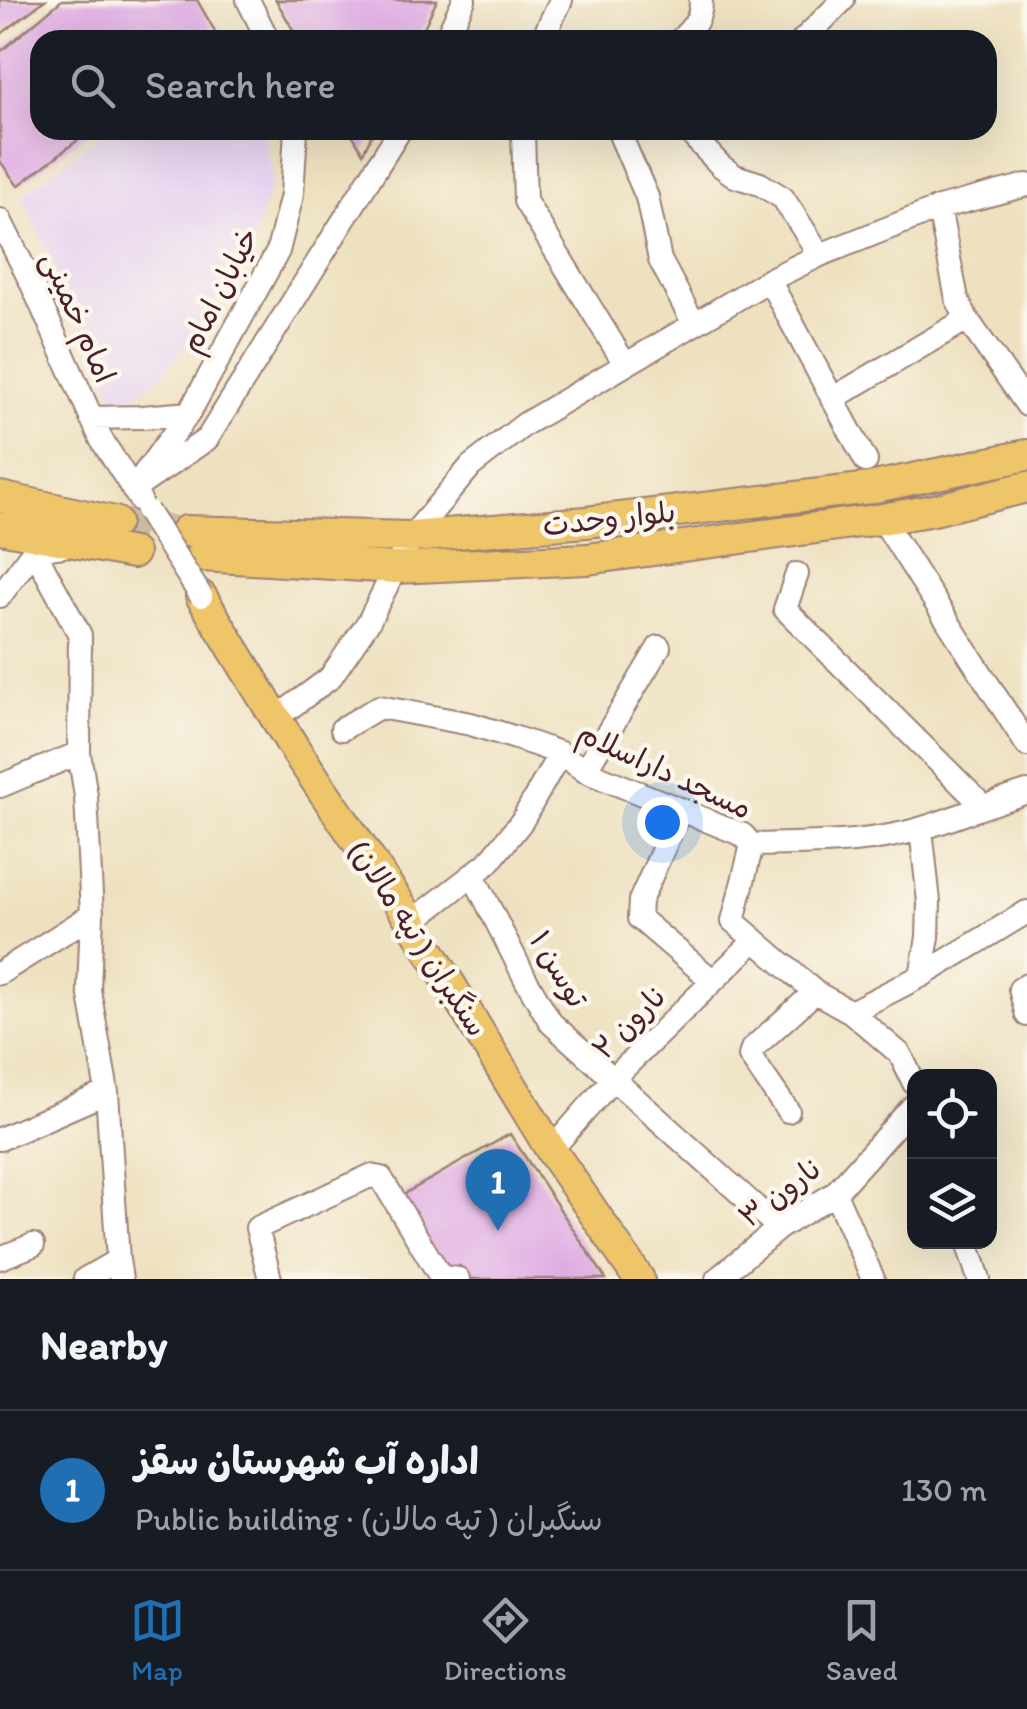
<!DOCTYPE html>
<html lang="en">
<head>
<meta charset="utf-8">
<style>
	body { margin:0; font-family:Itim,"Playpen Sans Arabic",sans-serif; background:#20242c; color:#f1f3f6 }
	.controls { position:absolute; right:30px; bottom:30px; display:grid; overflow:hidden; border-radius:20px; box-shadow:0 10px 40px #0002 }
	.controls button { width:90px; height:90px; display:grid; place-items:center; padding:0; border:0; border-bottom:2px solid #363941; background:#171b24; color:#f1f3f6; font:50px sans-serif }
	.you { position:absolute; left:662px; top:822px; width:35px; height:35px; margin:-25px; border:8px solid #fff; border-radius:50%; background:#1a73e8; box-shadow:0 0 0 15px #1a73e833 }
	.badge { display:grid; place-items:center; width:65px; height:65px; border-radius:50%; background:#1f6fb2; color:#fff; font-size:32px; font-weight:700 }
	.pin { position:absolute; translate:-50% -82px; filter:drop-shadow(0 2px 5px #0008) }
	.pin::after { content:''; position:absolute; top:52px; width:35px; height:30px; background:inherit; clip-path:polygon(0 0,100% 0,50% 100%) }
	.list { margin:0; padding:0; list-style:none }
	h2 { display:flex; justify-content:space-between; align-items:center; height:130px; margin:0; padding:0 40px; font-size:42px }
	h2 small { font-size:32px; font-weight:400; color:#9ea1a6 }
	.list li { display:grid; grid-template-columns:65px 1fr auto; gap:30px; align-items:center; box-sizing:border-box; height:160px; padding:0 40px; border-top:2px solid #363941 }
	.list b { display:block; font-size:38px; white-space:nowrap }
	.list p { margin:0; font-size:32px; white-space:nowrap; color:#9ea1a6 }
	.list em { font-size:32px; font-style:normal; color:#9ea1a6 }
	.icon { flex:none; width:55px; height:55px; fill:none; stroke:currentColor; stroke-width:2; stroke-linecap:round; stroke-linejoin:round }
	.map { position:relative; flex:none; width:1027px; height:1279px; overflow:hidden }
	.search { position:absolute; background:#171b24; box-shadow:0 10px 40px #0002; left:30px; right:30px; top:30px; height:110px; display:flex; align-items:center; gap:25px; box-sizing:border-box; padding:0 35px; border-radius:30px; color:#9ea1a6; font-size:38px }
	.sheet { height:290px; background:#171b24 }
	nav { display:flex; justify-content:space-around; align-items:center; box-sizing:border-box; height:140px; border-top:2px solid #363941; background:#171b24; font-size:28px; color:#9ea1a6 }
	nav a { display:grid; justify-items:center; gap:5px }
	nav .on { color:#1f6fb2 }
	.map>svg:first-child { display:block }
	.built { fill:#e6d2f0 }
	.building { fill:#dea8e3 }
	.lines { fill:none; stroke-linecap:round; stroke-linejoin:round }
	.major-tunnel { stroke:#cdbaa2; stroke-width:30; stroke-dasharray:30 15; stroke-linecap:butt }
	.minor-casing { stroke:#9c8076; stroke-width:26 }
	.major-casing { stroke:#9c8076; stroke-width:34 }
	.minor { stroke:#fff; stroke-width:22 }
	.major { stroke:#eec569; stroke-width:30 }
	.minor-bridge-casing { stroke:#9c8076; stroke-width:26; stroke-linecap:butt }
	.minor-bridge { stroke:#fff; stroke-width:22 }
	.labels { text-anchor:middle; dominant-baseline:central; stroke-width:9; stroke-linejoin:round; paint-order:stroke }
	.street-label { font-size:30px; fill:#4a1f2b; stroke:#fbf7ec }
</style>
</head>
<body>
<div class="map">
<svg width="1027" height="1279" viewBox="0 0 1027 1279">
	<rect width="100%" height="100%" fill="#fbf7ec"/>
	<filter id="ink" filterUnits="userSpaceOnUse"><feTurbulence type="fractalNoise" baseFrequency=".01" numOctaves="2"/><feDisplacementMap in="SourceGraphic" scale="20" xChannelSelector="R" yChannelSelector="G"/><feConvolveMatrix kernelMatrix="1 2 1 2 8 2 1 2 1" color-interpolation-filters="sRGB"/></filter>
	<filter id="wash" filterUnits="userSpaceOnUse"><feTurbulence type="fractalNoise" baseFrequency=".0048" numOctaves="4" result="noise"/><feDisplacementMap in="SourceGraphic" scale="40" xChannelSelector="R" yChannelSelector="G"/><feGaussianBlur stdDeviation="2.25" result="paint"/><feColorMatrix in="noise" values="0 0 0 0 0 0 0 0 0 0 0 0 0 0 0 0 0 1.4 0 .05"/><feComposite in="paint" operator="in"/></filter>
	<g filter="url(#wash)">
		<rect width="100%" height="100%" fill="#eee1c0"/>
		<path class="built" d="M106 130H264L273 179 248 255 224 292 168 369 120 407 21 195Z"/>
		<g id="blocks">
			<path class="building" d="M0 0H45L0 35Z
				M62 0H197L217 35 210 40H40V130H91L18 186 0 161V52Z
				M276 0H437L418 40H299Z
				M350 130H374L363 153Z
				M510 1134 606 1279H468L460 1266 446 1271 399 1197Z"/>
		</g>
	</g>
	<g filter="url(#ink)">
		<use href="#blocks" fill-opacity="0" stroke="#9c8076" stroke-width="2.5"/>
		<g class="lines">
			<path class="major-tunnel" d="M115 522 183 532"/>
			<defs>
				<path id="minor" d="M248 0 268 40
					M445 40 464 0
					M542 40 561 0
					M680 40C694 26 701 20 701 0
					M803 40 843 0
					M523 130 525 201 625 364
					M618 130 647 197 660 260 694 324
					M687 130 721 166 735 176 760 184 783 198 820 255
					M939 208 957 299 967 319 1027 405
					M0 220 31 282 101 439 140 500
					M769 280 866 461
					M832 399 967 319
					M189 413 278 251 292 195 296 130
					M91 418 142 417 189 413 144 474
					M133 490 207 439 400 130
					M882 519 1027 745
					M63 546 34 550 80 635 79 753 86 796 92 915 89 990 107 1092 118 1260 121 1279
					M797 574 785 609 983 806
					M0 596 34 550
					M276 718 330 678 369 621 411 537 471 466 525 424 769 280 820 255 939 208 1027 185
					M342 729 379 707 471 724 516 738 560 753 585 771 743 835 752 845C809 843 868 845 923 828 958 817 992 803 1027 792
					M585 771 659 647
					M0 786 79 753
					M681 809 640 901 639 918 713 981
					M921 829 929 902 928 937 921 976
					M752 845 733 921 815 992 851 1012 900 1054 914 1083
					M473 875 526 980 551 1023 779 1228
					M412 922 489 862 522 821 560 753
					M0 973 92 915
					M1027 985 1020 989 1027 1015
					M851 1012 921 976 1027 912
					M788 1111 750 1056 752 1049 815 992
					M0 1139 107 1092
					M551 1150 613 1079 754 941
					M835 1193 873 1279
					M967 1242 979 1279
					M0 1258 33 1245
					M85 1279 118 1260
					M270 1279 257 1228 370 1176 381 1178 439 1274 443 1277 458 1279
					M717 1279 779 1228 835 1193 914 1105"/>
				<path id="major" d="M0 497 115 522
					M0 528 133 553
					M186 531 411 537 586 522 870 488 1027 455
					M201 556 396 568 587 559 882 519 934 510 1027 487
					M201 596 296 751 412 922 551 1150 639 1279"/>
			</defs>
			<use href="#minor" class="minor-casing"/>
			<use href="#major" class="major-casing"/>
			<use href="#minor" class="minor"/>
			<use href="#major" class="major"/>
			<defs>
				<path id="minor-bridge" d="M147 511 201 596"/>
			</defs>
			<use href="#minor-bridge" class="minor-bridge-casing"/>
			<use href="#minor-bridge" class="minor-bridge"/>
		</g>
	</g>
	<g class="labels">
		<g class="street-label">
			<text transform="translate(219 290) rotate(-63)">خیابان امام</text>
			<text transform="translate(79 317) rotate(66)">امام خمینی</text>
			<text transform="translate(609 518) rotate(-6)">بلوار وحدت</text>
			<text transform="translate(665 770) rotate(25)">مسجد داراسلام</text>
			<text transform="translate(419 938) rotate(57)">سنگبران ( تپه مالان)</text>
			<text transform="translate(559 969) rotate(59)">توسن ۱</text>
			<text transform="translate(629 1022) rotate(-45)">نارون ۲</text>
			<text transform="translate(780 1192) rotate(-37)">نارون ۳</text>
		</g>
	</g>
</svg>
<div class="controls">
<button><svg class="icon" aria-label="locate" viewBox="0 0 24 24"><circle cx="12" cy="12" r="6"/><path d="M12 2v4M12 18v4M2 12h4M18 12h4"/></svg></button>
<button><svg class="icon" aria-label="layers" viewBox="0 0 24 24"><path d="M12 4l9 5-9 5-9-5zM3 14l9 5 9-5"/></svg></button>
</div>
<div class="you"></div>
<div class="pin badge" style="left:498px;top:1231px">1</div>
<div class="search"><svg class="icon" aria-label="search" viewBox="0 0 24 24"><circle cx="10" cy="10" r="6"/><path d="M15 15l6 6"/></svg>Search here</div>
</div>
<section class="sheet">
<h2>Nearby<small></small></h2>
<ul class="list">
<li><span class="badge">1</span><div><b>اداره آب شهرستان سقز</b><p>Public building · سنگبران ( تپه مالان)</p></div><em>130 m</em></li>
</ul>
</section>
<nav>
<a class="on"><svg class="icon" aria-label="map" viewBox="0 0 24 24"><path d="M3 6l6-2 6 2 6-2v14l-6 2-6-2-6 2zM9 4v14M15 6v14"/></svg>Map</a>
<a><svg class="icon" aria-label="directions" viewBox="0 0 24 24"><path d="M12 3l9 9-9 9-9-9zM9 14v-3h6M13 9l2 2-2 2"/></svg>Directions</a>
<a><svg class="icon" aria-label="saved" viewBox="0 0 24 24"><path d="M7 4h10v16l-5-4-5 4z"/></svg>Saved</a>
</nav>
</body>
</html>
